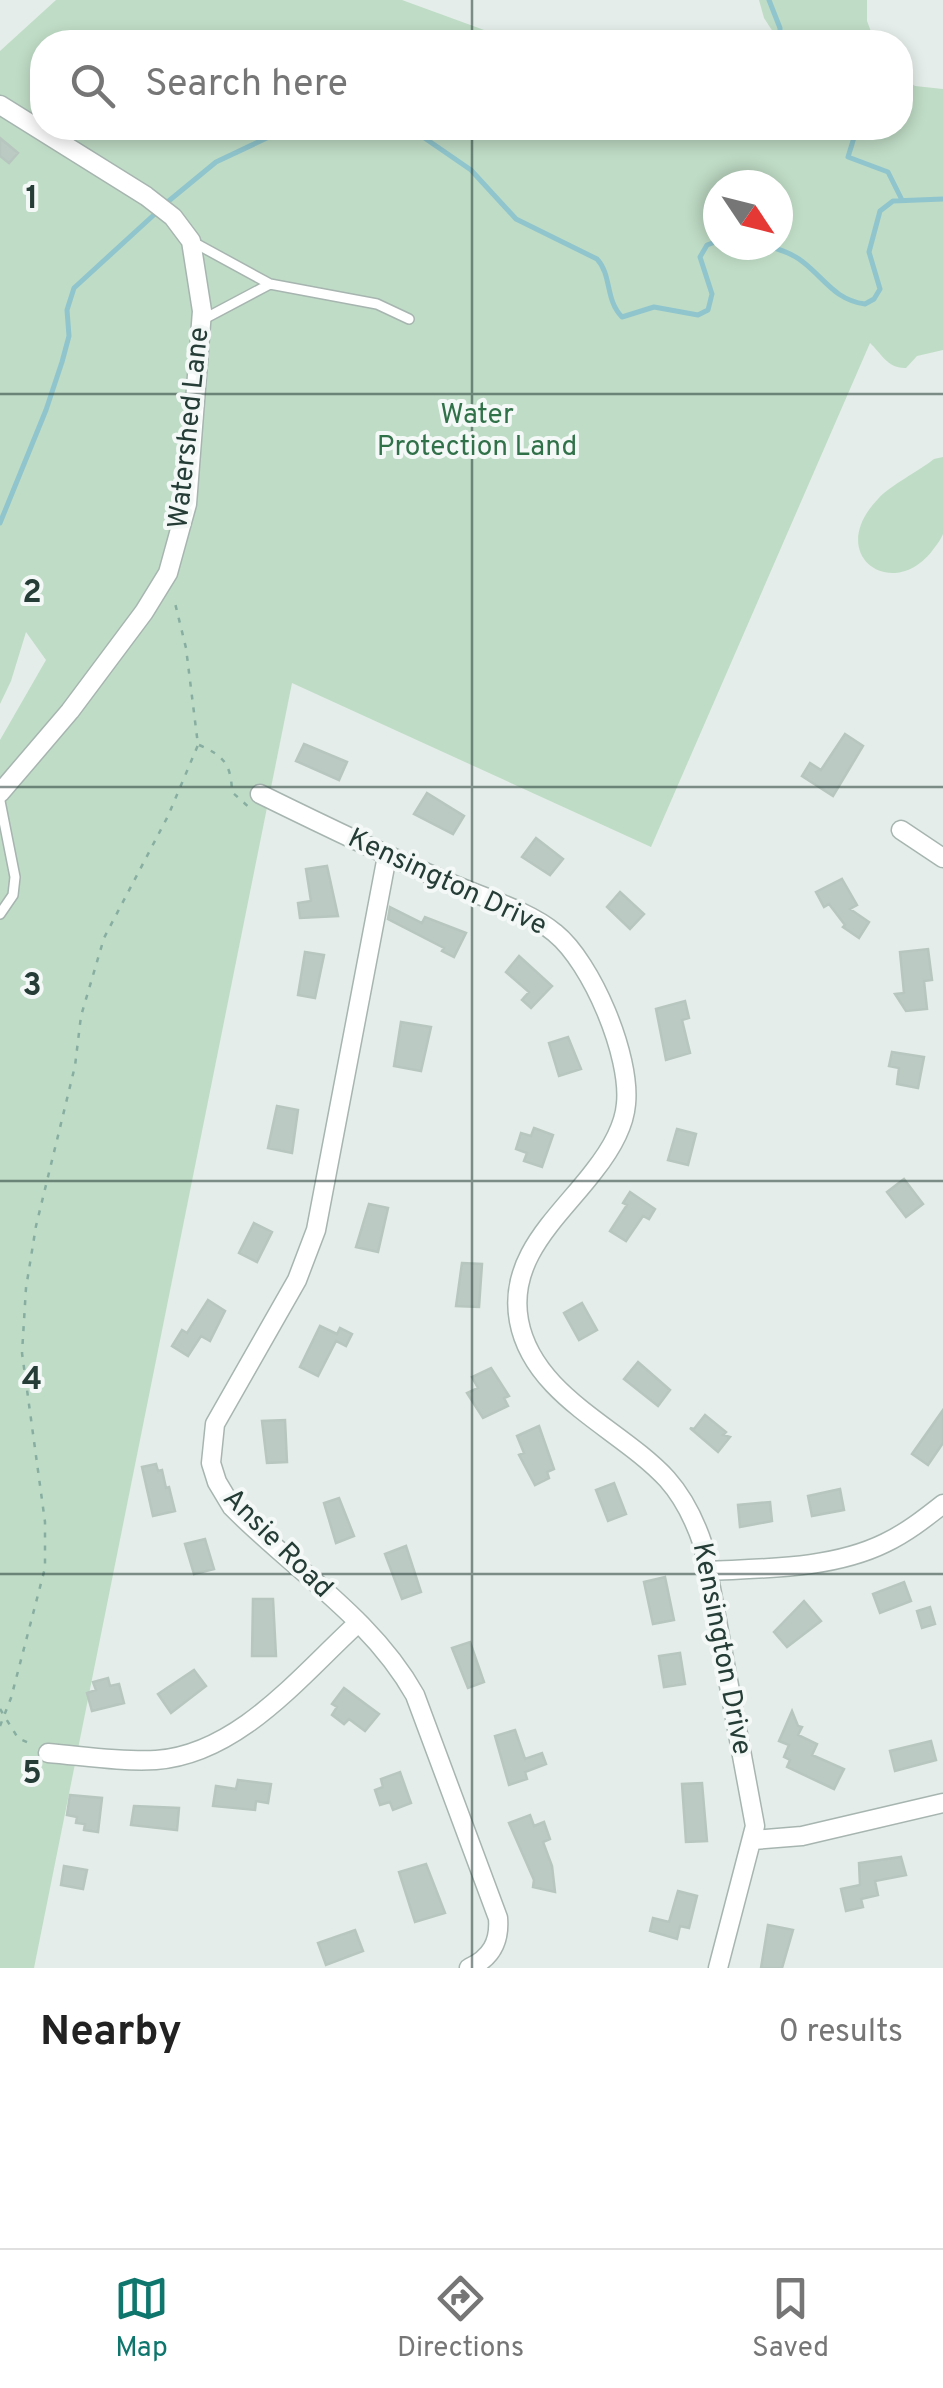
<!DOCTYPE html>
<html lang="en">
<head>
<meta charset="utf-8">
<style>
	body { margin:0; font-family:Overpass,sans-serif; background:#f2f2f2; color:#222 }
	.compass { position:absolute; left:703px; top:170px; width:90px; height:90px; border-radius:50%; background:#fff; box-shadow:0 5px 15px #0003; rotate:125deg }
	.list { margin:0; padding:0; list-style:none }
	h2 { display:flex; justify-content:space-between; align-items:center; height:130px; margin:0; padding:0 40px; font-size:42px }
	h2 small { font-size:32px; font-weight:400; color:#767676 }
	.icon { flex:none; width:55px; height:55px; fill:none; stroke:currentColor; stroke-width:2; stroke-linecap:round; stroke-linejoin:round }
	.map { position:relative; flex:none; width:943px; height:1968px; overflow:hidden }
	.search { position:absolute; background:#fff; box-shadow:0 5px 15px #0003; left:30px; right:30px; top:30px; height:110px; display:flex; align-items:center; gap:25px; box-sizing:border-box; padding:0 35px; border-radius:40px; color:#767676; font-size:38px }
	.sheet { height:280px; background:#fff }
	nav { display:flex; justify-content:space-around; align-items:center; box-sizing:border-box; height:140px; border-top:2px solid #e0e0e0; background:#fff; font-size:28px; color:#767676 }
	nav a { display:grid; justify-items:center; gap:5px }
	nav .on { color:#0f766e }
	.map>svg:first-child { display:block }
	.green { fill:#bfdcc6; fill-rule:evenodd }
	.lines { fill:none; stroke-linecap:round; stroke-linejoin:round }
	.stream { stroke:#90c5cd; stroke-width:5 }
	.building { fill:#bccac4; stroke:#b7c6bf; stroke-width:2.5 }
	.lane-casing { stroke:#a7b5b0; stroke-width:12 }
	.street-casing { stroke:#a7b5b0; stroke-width:21 }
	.path { stroke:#87aea1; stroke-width:2.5; stroke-dasharray:5 8; stroke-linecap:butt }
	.lane { stroke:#fff; stroke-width:9 }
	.street { stroke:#fff; stroke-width:18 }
	.grid { fill:none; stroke:#253d36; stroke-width:2.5; stroke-opacity:0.55 }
	.labels { text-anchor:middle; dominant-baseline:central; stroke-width:8; stroke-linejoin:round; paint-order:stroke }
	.park-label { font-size:28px; fill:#317149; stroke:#f4f9f7 }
	.street-label { font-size:28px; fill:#253d36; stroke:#f4f9f7 }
	.grid-label { font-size:32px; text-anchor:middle; font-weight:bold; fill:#253d36; stroke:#f4f9f7; stroke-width:8; stroke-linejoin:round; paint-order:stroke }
</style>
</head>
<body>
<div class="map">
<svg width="943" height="1968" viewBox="0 0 943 1968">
	<rect width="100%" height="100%" fill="#e4ede9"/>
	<path class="green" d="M56 0H402L506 38 529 34 560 42H42V128H900L901 76 915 86 943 89V350L917 356 906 368C888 369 881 353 870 343L651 847 292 683 34 1968H0V740L46 660 26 632 11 681 0 704V51ZM718 185H778V245H718Z
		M759 0H867V21L875 42H773L775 35 764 18Z
		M943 457C943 478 943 515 943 534 942 537 937 545 935 547 895 605 823 556 878 499 889 486 919 471 934 459Z"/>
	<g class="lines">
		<path class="stream" d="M769 0 780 28V42
			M410 128 471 170 516 219 597 259C612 275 605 300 622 317L654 307 698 315 708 310 712 294 700 257 707 245 718 241
			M857 128 848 157 888 172 902 200
			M165 204 216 162 288 128
			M764 245C778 249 792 253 803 262 825 279 835 300 865 304L874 299 880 289 869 252 880 211 893 201 943 199
			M0 523 46 410 62 362 69 336 67 310 74 288 157 212"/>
	</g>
	<path class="building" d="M0 138 18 153 9 163 0 156Z
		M845 734 863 746 833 796 802 776 810 763 821 770Z
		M304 744 347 762 339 780 296 761Z
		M427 793 464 816 453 834 414 814Z
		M536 838 563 859 550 875 522 857Z
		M327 866 338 916 300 918 298 903 311 901 306 869Z
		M842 879 857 905 850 909 869 922 859 938 843 927 845 925 829 904 824 907 816 892Z
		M620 892 644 914 630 929 607 907Z
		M390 907 422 923 425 917 466 933 454 957 442 951 444 948 388 919Z
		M928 949 932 980 924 981 927 1009 906 1011 895 994 904 993 900 952Z
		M305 952 324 955 315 998 298 995Z
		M519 956 552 986 531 1008 522 1000 529 992 506 972Z
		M685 1001 689 1018 682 1020 690 1053 666 1060 656 1009Z
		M401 1022 431 1027 421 1071 394 1066Z
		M568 1037 581 1069 559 1076 549 1043Z
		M892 1052 924 1057 918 1088 897 1084 899 1068 889 1066Z
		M277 1106 298 1110 292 1153 268 1148Z
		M534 1128 553 1135 542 1167 524 1161 527 1153 516 1149 521 1133 531 1136Z
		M677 1129 696 1134 688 1165 668 1160Z
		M904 1179 923 1204 906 1217 887 1192Z
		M630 1192 655 1209 649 1219 643 1216 626 1241 610 1231 627 1205 623 1203Z
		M369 1204 388 1208 378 1252 356 1247Z
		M254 1223 272 1232 257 1262 239 1253Z
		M462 1263 482 1264 479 1307 456 1306Z
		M208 1300 225 1311 210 1341 201 1336 188 1356 172 1346 182 1330 187 1333Z
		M582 1303 597 1330 579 1340 564 1313Z
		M320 1326 337 1334 340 1328 352 1334 346 1346 336 1341 318 1376 300 1367Z
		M638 1362 670 1390 658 1406 624 1379Z
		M491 1368 509 1396 504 1398 508 1406 483 1418 467 1393 478 1388 472 1377Z
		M943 1410V1443L928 1465 912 1454Z
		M705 1415 726 1432 723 1435 730 1437 718 1452 690 1428 694 1429Z
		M285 1420 287 1462 267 1463 262 1421Z
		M539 1426 554 1469 547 1472 549 1478 535 1485 519 1455 524 1453 517 1436Z
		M156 1464 158 1471 162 1470 166 1488 169 1487 175 1511 153 1516 142 1467Z
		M614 1483 626 1514 608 1521 596 1490Z
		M840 1489 844 1510 812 1516 808 1496Z
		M339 1498 354 1536 336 1543 324 1503Z
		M770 1502 772 1521 740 1527 738 1505Z
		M205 1539 214 1569 194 1574 185 1544Z
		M406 1546 421 1592 402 1599 385 1554Z
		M665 1577 674 1620 653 1624 644 1582Z
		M904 1582 911 1601 880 1613 873 1594Z
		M253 1599H273L276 1656H252Z
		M804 1601 821 1621 787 1647 774 1632Z
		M930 1607 935 1624 922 1628 917 1611Z
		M470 1642 484 1682 468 1688 452 1648Z
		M680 1653 685 1684 664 1687 659 1656Z
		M194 1670 206 1686 171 1713 158 1694Z
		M108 1678 110 1686 119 1684 124 1703 92 1711 87 1693 96 1690 93 1682Z
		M344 1688 379 1714 365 1731 349 1719 344 1724 332 1715 337 1707 332 1704Z
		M792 1711 798 1726 802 1727 798 1735 817 1744 812 1755 844 1769 834 1789 787 1767 790 1760 784 1757 789 1745 779 1741Z
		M515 1730 525 1759 542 1753 546 1764 525 1772 527 1779 509 1785 495 1736Z
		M931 1741 936 1760 895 1771 890 1751Z
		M400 1772 411 1803 393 1810 390 1802 380 1805 375 1790 383 1787 381 1779Z
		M238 1780 271 1784 268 1803 256 1801 255 1810 213 1806 216 1786 236 1789Z
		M702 1783 707 1841 686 1842 682 1784Z
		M70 1795 102 1798 98 1832 84 1830 85 1824 76 1823 77 1817 67 1815Z
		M134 1806 179 1808 177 1830 131 1825Z
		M530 1815 534 1826 544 1822 550 1839 543 1842 552 1866 555 1892 533 1887 534 1880 509 1823Z
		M901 1857 906 1875 875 1881 878 1895 861 1899 863 1907 846 1911 841 1889 860 1885 859 1863Z
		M426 1864 445 1913 415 1922 399 1872Z
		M64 1866 87 1870 83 1889 61 1885Z
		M678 1891 697 1896 689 1928 680 1926 677 1939 650 1931 653 1918 669 1922Z
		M768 1925 793 1930 782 1968H761Z
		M355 1930 363 1951 326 1965 318 1943Z"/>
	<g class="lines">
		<defs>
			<path id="lane" d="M193 242 270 284
				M204 319 270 284 377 304 409 319
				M0 801 15 877 13 895 0 914"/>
			<path id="street" d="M0 105 146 196 173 217 191 241 202 311 187 504 168 573 144 612 70 711 0 793
				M260 794C321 824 383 854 445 881 478 896 528 910 555 933 592 963 631 1056 626 1104 624 1128 609 1152 594 1171 560 1216 507 1257 519 1321 533 1396 620 1428 667 1479 684 1498 695 1521 703 1545L755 1826 718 1968
				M901 830 943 858
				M387 856 316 1230 297 1280 215 1424 211 1463 217 1482 232 1507C293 1569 372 1618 415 1695L498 1918C500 1942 491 1958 469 1968
				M708 1571C765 1568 832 1569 885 1543 906 1533 924 1519 943 1504
				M48 1753C84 1756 121 1762 156 1760 239 1754 301 1675 358 1623
				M753 1840 802 1836 943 1803"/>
		</defs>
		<use href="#lane" class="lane-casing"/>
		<use href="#street" class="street-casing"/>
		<path class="path" d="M199 745C224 756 231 764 232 792L252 810
			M0 1709 18 1738 31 1744
			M0 1726 11 1698 45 1568V1522L22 1353 26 1288 36 1226 75 1066 81 1016 104 938 168 816 198 745 186 648 174 599"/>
		<use href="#lane" class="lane"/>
		<use href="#street" class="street"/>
	</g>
	<path class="grid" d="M472 0V42M472 128V1968M0 394H943M0 787H943M0 1181H943M0 1574H943"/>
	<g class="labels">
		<g class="park-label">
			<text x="477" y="416">Water<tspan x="477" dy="32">Protection Land</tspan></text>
		</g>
		<g class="street-label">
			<text transform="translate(190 428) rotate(-84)">Watershed Lane</text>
			<text transform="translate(447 883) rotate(25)">Kensington Drive</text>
			<text transform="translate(277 1544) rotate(45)">Ansie Road</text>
			<text transform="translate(721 1649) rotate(79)">Kensington Drive</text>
		</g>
	</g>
	<g class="grid-label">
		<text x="32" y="208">1</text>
		<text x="32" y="602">2</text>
		<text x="32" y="995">3</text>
		<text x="32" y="1389">4</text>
		<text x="32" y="1783">5</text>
	</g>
</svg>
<svg class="compass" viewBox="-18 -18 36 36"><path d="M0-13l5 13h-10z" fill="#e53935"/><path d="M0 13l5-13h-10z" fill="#767676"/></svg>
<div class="search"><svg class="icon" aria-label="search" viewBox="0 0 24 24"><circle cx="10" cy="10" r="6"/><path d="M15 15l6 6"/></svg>Search here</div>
</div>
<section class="sheet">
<h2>Nearby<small>0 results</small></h2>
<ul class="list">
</ul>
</section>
<nav>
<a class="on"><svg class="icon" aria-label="map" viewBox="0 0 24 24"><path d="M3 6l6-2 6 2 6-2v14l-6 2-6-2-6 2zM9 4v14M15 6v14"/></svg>Map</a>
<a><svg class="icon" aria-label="directions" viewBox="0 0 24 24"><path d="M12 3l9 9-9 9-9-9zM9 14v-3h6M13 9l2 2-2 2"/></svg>Directions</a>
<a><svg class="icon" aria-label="saved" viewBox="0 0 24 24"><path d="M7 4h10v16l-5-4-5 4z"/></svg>Saved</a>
</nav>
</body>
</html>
